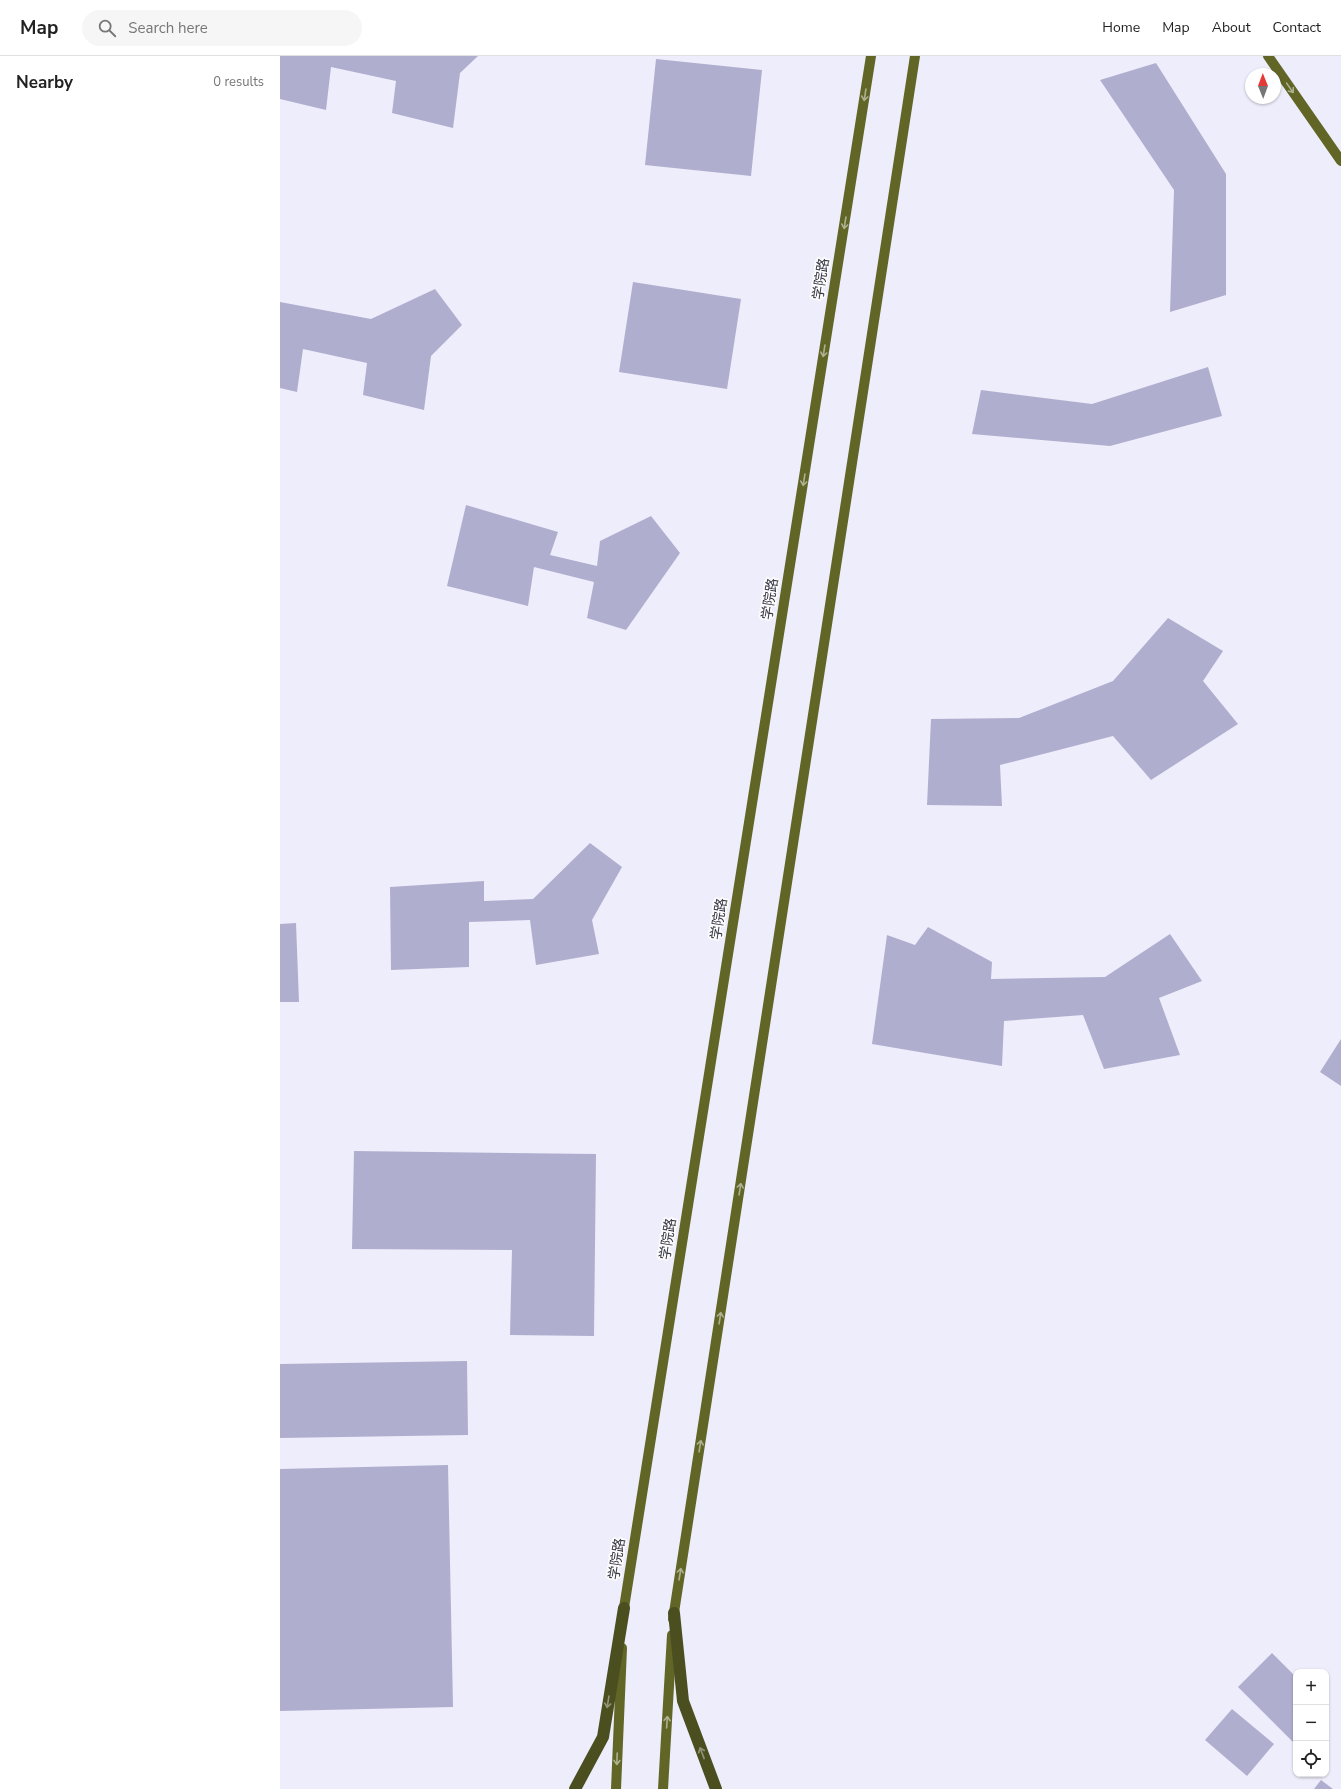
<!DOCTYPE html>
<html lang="en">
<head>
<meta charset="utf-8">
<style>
	body { margin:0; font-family:"Nunito Sans","Noto Sans SC",sans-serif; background:#f6f6f6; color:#222 }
	.controls { position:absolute; right:12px; bottom:12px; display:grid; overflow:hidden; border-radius:8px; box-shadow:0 1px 3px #0004 }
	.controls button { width:36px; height:36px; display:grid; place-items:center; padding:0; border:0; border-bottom:1px solid #e0e0e0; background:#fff; color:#222; font:20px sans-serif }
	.compass { position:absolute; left:965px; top:12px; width:36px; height:36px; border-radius:50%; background:#fff; box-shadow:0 1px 3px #0004; rotate:359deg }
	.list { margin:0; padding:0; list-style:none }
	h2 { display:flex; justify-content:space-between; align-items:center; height:52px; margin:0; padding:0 16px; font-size:17px }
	h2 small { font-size:13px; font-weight:400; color:#767676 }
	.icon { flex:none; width:22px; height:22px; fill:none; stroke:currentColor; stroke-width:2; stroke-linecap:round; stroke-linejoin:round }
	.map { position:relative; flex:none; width:1061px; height:1733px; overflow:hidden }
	header { display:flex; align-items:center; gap:24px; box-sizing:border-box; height:56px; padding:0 20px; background:#fff; border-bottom:1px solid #e0e0e0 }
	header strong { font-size:19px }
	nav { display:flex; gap:22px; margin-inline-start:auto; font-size:14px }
	.search { width:280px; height:36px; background:#f6f6f6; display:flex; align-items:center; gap:10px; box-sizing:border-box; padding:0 14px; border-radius:22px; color:#767676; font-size:15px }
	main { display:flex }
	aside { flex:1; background:#fff }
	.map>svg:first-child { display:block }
	.building { fill:#b0aece }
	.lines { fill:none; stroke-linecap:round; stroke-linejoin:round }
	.major { stroke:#616626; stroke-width:10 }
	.highway { stroke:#4b4f20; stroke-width:12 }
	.oneway { stroke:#aeb191 }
	.oneway2 { stroke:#929478 }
	.labels { text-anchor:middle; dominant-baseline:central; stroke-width:3.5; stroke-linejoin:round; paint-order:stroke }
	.street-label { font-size:14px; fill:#393846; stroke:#fcfcfc }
</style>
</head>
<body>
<header>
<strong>Map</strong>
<div class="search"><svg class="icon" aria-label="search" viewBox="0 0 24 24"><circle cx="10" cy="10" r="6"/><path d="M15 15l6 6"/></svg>Search here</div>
<nav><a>Home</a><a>Map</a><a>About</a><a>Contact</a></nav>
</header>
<main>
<aside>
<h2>Nearby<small>0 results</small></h2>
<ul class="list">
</ul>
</aside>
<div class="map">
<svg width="1061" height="1733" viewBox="0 0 1061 1733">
	<rect width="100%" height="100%" fill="#eeedfb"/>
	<path class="building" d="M0 0H198L180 17 173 72 112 57 116 25 51 11 46 54 0 43Z
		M376 3 482 14 471 120 365 109Z
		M876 7 946 118V239L890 256 894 134 820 24Z
		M353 226 461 243 447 333 339 316Z
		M155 233 182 269 151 300 144 354 83 339 87 307 23 293 17 336 0 332V246L91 263Z
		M928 311 942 360 830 390 692 378 701 334 812 348Z
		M186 449 278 476 270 499 317 510 320 485 371 460 400 497 346 574 307 562 314 526 254 511 248 550 167 530Z
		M888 562 943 595 923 625 958 668 871 724 833 680 720 709 722 750 647 749 651 663 739 662 833 625Z
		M310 787 342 811 312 864 319 898 256 909 250 864 189 866V911L111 914 110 831 204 825V845L253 843Z
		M16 867 19 946H0V868Z
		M648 871 712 906 711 923 825 921 890 878 922 925 879 942 900 999 824 1013 803 959 724 965 722 1010 592 988 607 879 635 889Z
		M1061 983V1030L1040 1016Z
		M74 1095 316 1098 314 1280 230 1279 232 1194 72 1193Z
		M187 1305 188 1379 0 1382V1308Z
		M168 1409 173 1651 0 1655V1413Z
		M992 1597 1016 1621 1015 1688 958 1631Z
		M952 1653 994 1688 967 1720 925 1684Z
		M1041 1724 1053 1733H1034Z"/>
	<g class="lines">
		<path class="major" d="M988 0 1061 105
			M343 1558 591 0
			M393 1563 635 0
			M336 1733 342 1592
			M383 1733 392 1579"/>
		<path class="highway" d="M394 1557 403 1645 436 1733
			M295 1733 323 1681 344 1552"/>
	</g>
	<defs><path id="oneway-shaft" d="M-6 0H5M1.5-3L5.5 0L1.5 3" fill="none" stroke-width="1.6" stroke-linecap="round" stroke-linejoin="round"/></defs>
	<g class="oneway">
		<use href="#oneway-shaft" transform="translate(1010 32) rotate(55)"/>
		<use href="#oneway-shaft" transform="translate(585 39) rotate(99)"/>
		<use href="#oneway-shaft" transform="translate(565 167) rotate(99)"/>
		<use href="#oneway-shaft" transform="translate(544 295) rotate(99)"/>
		<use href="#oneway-shaft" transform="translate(524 424) rotate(99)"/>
		<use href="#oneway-shaft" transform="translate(460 1133) rotate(-81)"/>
		<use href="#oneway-shaft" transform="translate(440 1262) rotate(-81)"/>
		<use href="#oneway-shaft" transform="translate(420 1390) rotate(-81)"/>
		<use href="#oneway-shaft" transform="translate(400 1518) rotate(-81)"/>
		<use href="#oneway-shaft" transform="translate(387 1666) rotate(-86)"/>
		<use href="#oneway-shaft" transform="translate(337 1703) rotate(92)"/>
	</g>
	<g class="oneway2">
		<use href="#oneway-shaft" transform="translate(328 1646) rotate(99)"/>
		<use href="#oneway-shaft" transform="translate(422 1697) rotate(-111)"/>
	</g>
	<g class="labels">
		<g class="street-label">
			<text transform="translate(541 223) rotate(-81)">学院路</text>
			<text transform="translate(490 543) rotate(-81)">学院路</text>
			<text transform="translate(439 863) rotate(-81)">学院路</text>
			<text transform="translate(388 1183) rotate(-81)">学院路</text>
			<text transform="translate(337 1503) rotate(-81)">学院路</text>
		</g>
	</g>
</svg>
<div class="controls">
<button>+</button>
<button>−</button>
<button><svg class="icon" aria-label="locate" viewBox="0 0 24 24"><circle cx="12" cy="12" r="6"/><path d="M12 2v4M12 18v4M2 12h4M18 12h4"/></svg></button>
</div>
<svg class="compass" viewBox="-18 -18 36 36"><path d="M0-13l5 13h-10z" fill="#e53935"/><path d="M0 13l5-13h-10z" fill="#767676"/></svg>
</div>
</main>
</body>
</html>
